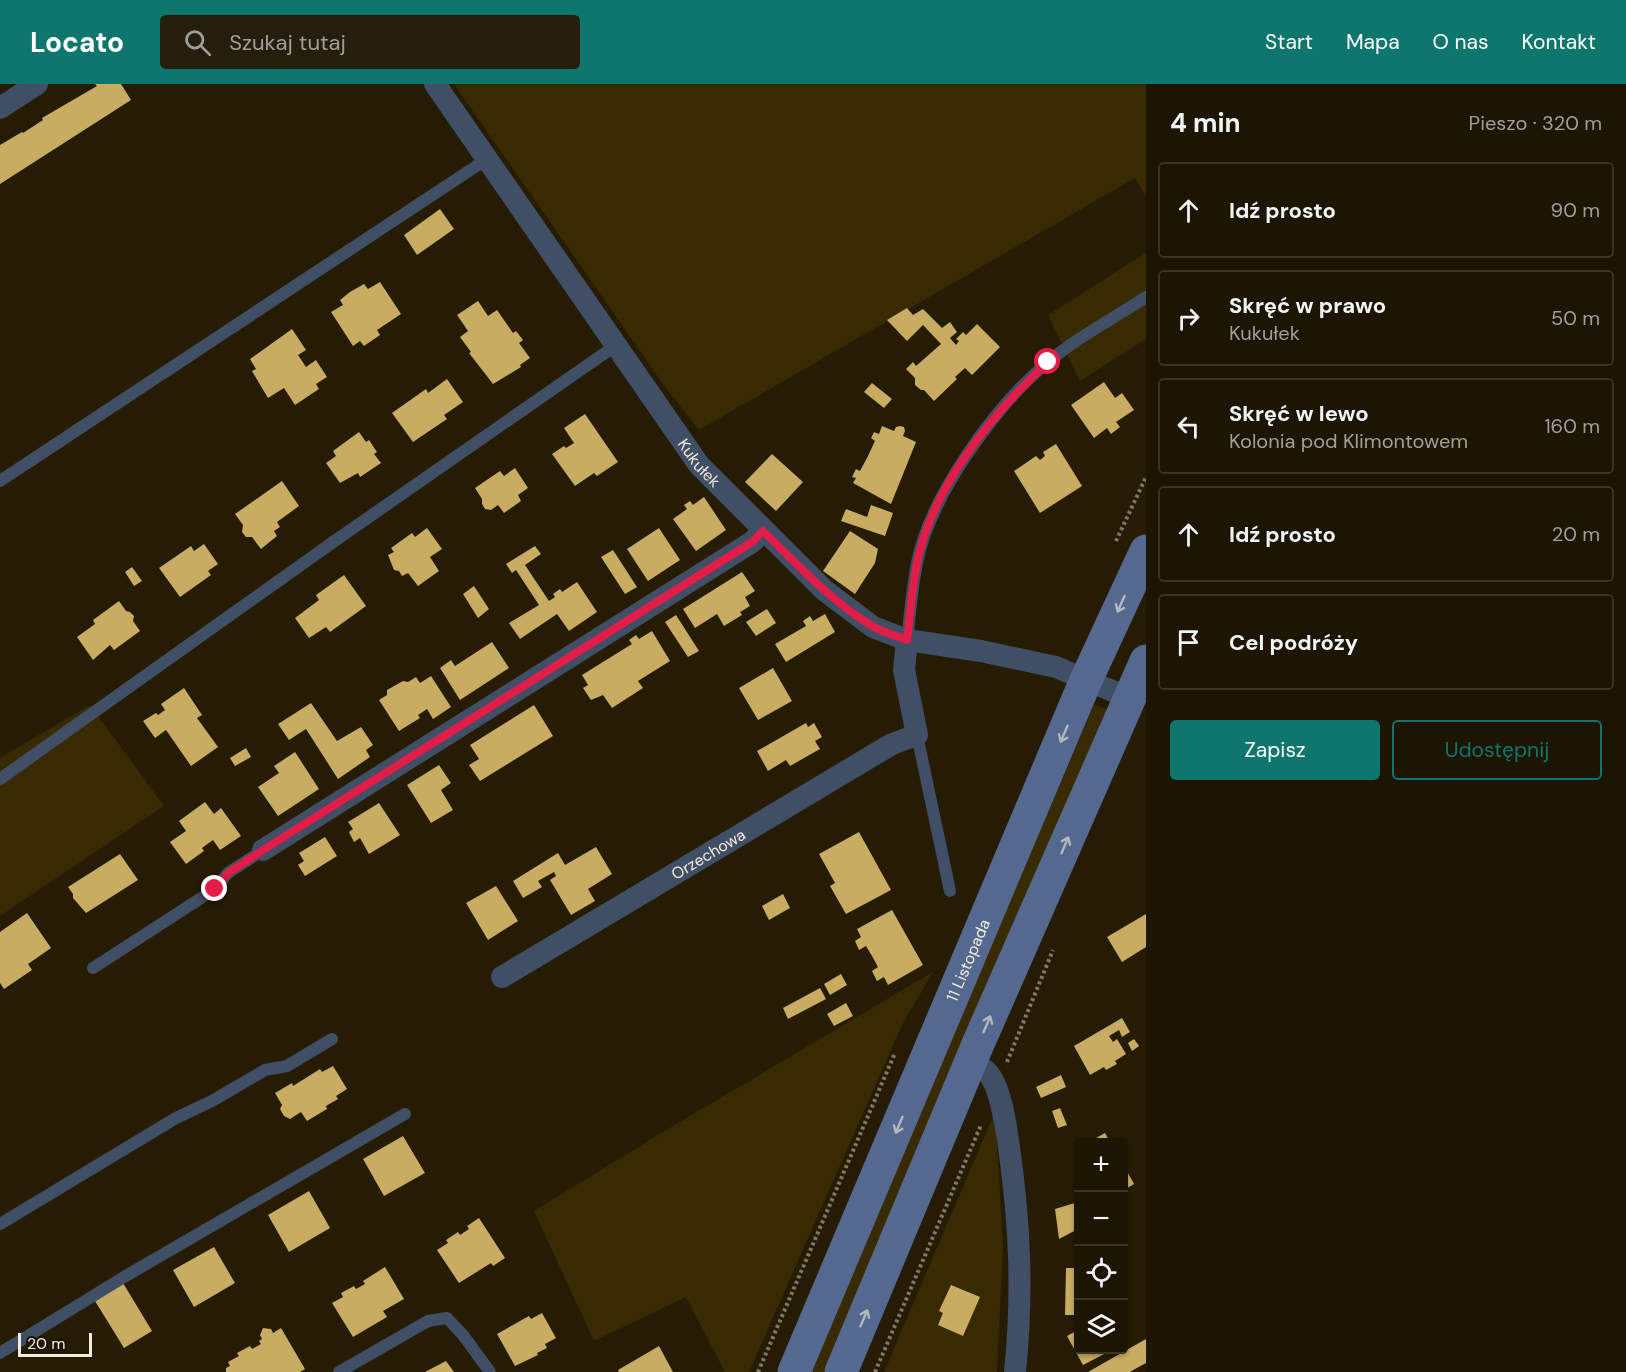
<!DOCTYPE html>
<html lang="pl">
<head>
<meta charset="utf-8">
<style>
	body { margin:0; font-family:"DM Sans",sans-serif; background:#251e0c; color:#f1f3f6 }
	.controls { position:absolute; right:18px; bottom:18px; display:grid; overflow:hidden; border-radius:6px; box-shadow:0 2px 4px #0004 }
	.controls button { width:54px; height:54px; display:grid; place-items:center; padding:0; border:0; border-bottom:2px solid #3a3424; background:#1c1502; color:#f1f3f6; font:30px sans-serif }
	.scale { position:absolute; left:18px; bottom:15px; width:74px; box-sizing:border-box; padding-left:6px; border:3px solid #f2ecdd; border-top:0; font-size:16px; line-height:21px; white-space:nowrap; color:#f2ecdd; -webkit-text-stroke:4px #1c1300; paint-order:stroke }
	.stop { position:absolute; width:18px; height:18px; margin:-14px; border:4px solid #e11d48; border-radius:50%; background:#fff }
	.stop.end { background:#e11d48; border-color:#fff; box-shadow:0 2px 6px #0008 }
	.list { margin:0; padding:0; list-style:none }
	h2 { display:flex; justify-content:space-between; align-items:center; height:78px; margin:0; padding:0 24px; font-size:26px }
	h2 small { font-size:20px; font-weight:400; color:#a09f99 }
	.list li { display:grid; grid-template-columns:39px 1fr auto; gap:18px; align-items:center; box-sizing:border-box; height:96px; margin:0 12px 12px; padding:0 12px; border:2px solid #3a3424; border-radius:6px }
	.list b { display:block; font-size:22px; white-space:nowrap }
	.list p { margin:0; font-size:20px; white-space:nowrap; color:#a09f99 }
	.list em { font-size:20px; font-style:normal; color:#a09f99 }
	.actions { display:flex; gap:12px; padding:18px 24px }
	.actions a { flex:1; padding:14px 0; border:2px solid #0f766e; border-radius:6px; text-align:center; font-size:21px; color:#0f766e }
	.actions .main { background:#0f766e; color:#fff }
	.icon { flex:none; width:33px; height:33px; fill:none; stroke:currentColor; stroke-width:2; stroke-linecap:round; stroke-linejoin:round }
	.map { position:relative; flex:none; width:1146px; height:1288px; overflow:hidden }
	header { display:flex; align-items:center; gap:36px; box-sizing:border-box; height:84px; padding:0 30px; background:#0f766e; color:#fff }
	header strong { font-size:28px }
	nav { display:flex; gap:33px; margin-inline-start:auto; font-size:21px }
	.search { width:420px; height:54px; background:#251e0c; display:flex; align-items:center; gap:15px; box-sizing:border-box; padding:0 21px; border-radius:6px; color:#a09f99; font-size:22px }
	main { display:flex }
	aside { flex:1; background:#1c1502 }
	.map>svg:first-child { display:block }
	.green { fill:#392b01 }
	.building { fill:#c8ac61 }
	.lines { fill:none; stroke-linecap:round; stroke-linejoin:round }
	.path { stroke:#807863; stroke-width:4; stroke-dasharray:3 3; stroke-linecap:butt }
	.service { stroke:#404e66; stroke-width:12 }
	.minor { stroke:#404e66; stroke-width:22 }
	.secondary { stroke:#546890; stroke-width:33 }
	.oneway { stroke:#b3b7be }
	.route { stroke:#e11d48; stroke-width:8 }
	.labels { text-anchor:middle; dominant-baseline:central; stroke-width:6; stroke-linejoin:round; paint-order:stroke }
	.street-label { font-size:16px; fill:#f2ecdd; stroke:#1c1300 }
</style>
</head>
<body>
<header>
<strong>Locato</strong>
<div class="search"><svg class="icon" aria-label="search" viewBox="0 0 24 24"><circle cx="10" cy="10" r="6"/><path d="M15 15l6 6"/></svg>Szukaj tutaj</div>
<nav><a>Start</a><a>Mapa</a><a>O nas</a><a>Kontakt</a></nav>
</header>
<main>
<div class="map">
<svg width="1146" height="1288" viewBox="0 0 1146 1288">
	<rect width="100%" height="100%" fill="#251c03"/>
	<path class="green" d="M454 0H1146V112L1135 94 699 346 663 300Z
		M1146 169V255L1080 297 1048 231Z
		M90 621 164 722 0 832V674Z
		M1094 621 1109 626 827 1288H808Z
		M933 888 902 941 749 1288H725L686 1213 594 1257 534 1127 658 1051Z
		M995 1028 1003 1163 997 1288H884Z"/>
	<path class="building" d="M95 0H121L131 16 0 100V61L22 48 23 49 43 36 42 34 97 2Z
		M440 125 454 145 417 171 404 151Z
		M380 198 401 230 377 246 380 251 364 262 360 257 353 262 331 228 343 221 340 216 350 208 364 200 368 205Z
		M478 217 488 232 497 226 513 249 516 247 523 256 519 259 530 274 520 281 521 283 493 300 469 269 471 268 460 253 468 247 457 231Z
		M907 224 913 231 923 225 942 244 950 238 957 248 950 254 956 261 959 257 956 255 963 248 966 251 977 240 1000 263 972 291 965 284 955 293 957 295 934 317 924 306H921L915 301V294L906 285 913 278 916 282 941 260 923 241 907 257 887 236Z
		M292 245 306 266 298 271 306 283 316 276 327 293 316 300 319 305 295 321 284 304 268 314 252 287 256 285 250 275Z
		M447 295 463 318 444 331 447 335 413 358 392 329 426 305 428 309Z
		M1104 298 1115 314 1122 309 1134 326 1116 338 1120 343 1111 350 1107 344 1094 354 1071 321Z
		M872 299 892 315 884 324 864 308Z
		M585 330 618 378 597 392 594 389 575 402 552 370 564 362 566 364 574 359 564 344Z
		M882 342 894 347 896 343 900 342 904 343 905 347 903 352 916 358 891 420 853 399 856 394 852 393 856 385 860 387 868 372 875 357 871 354 874 348 879 350Z
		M359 348 366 358 369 356 377 368 374 370 381 379 360 393 358 389 340 399 326 379 336 372 333 367Z
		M1056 360 1082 402 1040 429 1014 387 1036 372 1040 376 1045 372 1043 368Z
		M772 370 803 398 776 427 745 398Z
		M515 384 528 404 518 411 521 417 504 429 498 421 491 426 485 425 482 420V415L475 404 500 387 504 392Z
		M282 397 299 422 277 438 280 443 274 447 277 452 261 465 252 453H246L242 448 243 441 235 430Z
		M704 413 726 446 696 467 673 435 687 425 684 421 690 417 693 421Z
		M871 421 893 429 885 452 841 437 846 425 867 433Z
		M427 444 442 465 430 473 439 487 418 502 408 489 402 492 399 487 394 486 388 471 394 468 391 464 412 449 415 453Z
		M659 444 680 476 648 497 627 465Z
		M850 447 878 465 875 479 855 510 823 487Z
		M204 460 218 480 208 487 211 491 180 513 159 484 191 462 194 467Z
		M535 462 541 470 525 481 549 517 555 513 553 510 560 505 562 508 577 498 597 528 569 547 557 530 520 555 509 539 539 521 516 486 512 489 506 480Z
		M613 466 637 503 625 510 601 473Z
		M132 483 142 497 134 502 125 488Z
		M742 488 755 507 745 513 750 522 740 528 742 531 724 542 717 530 695 544 683 525Z
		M344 491 366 522 330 548 326 543 309 554 295 534 319 516 316 511Z
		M474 502 489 525 478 534 463 510Z
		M119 517 126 527 130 528 134 532 133 537 140 547 114 566 110 561 93 576 77 553 95 540 93 536Z
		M767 525 776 539 756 552 746 538Z
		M825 530 835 548 786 578 775 560 806 542 803 537 810 532 813 537Z
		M676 531 699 567 688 573 665 538Z
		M652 547 670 577 638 597 643 604 612 624 603 611 591 616 583 604 588 601 582 591 632 560 629 556 636 551 639 555Z
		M492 558 509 584 460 616 440 584 451 576 455 582Z
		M773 584 792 617 758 636 739 604Z
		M431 592 451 623 433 635 427 625 418 631 420 634 399 647 379 616 387 611V606L403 597 408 598 416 593 420 599Z
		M184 604 202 631 197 634 218 663 191 682 166 646 155 654 143 637 156 629 158 631 165 626 161 620Z
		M311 619 337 657 361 643 373 661 366 666 370 673 338 695 306 645 289 656 278 640Z
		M534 621 553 652 480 697 469 681 479 675 470 661Z
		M806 639 808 643 814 639 822 653 815 657 820 665 790 682 786 676 768 687 757 667Z
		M246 664 251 673 235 682 230 674Z
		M295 668 319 705 278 732 258 703 279 689 274 682Z
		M439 681 451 699 441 706 453 726 431 739 407 701Z
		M205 718 214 730 221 724 241 752 220 766 213 756 202 764 204 767 186 780 170 758 186 747 179 737Z
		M379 719 400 751 369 770 360 754 354 758 349 748 353 745 348 738Z
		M859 748 891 806 846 830 830 802 835 799 819 770Z
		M325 753 337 772 305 792 298 781 304 777 299 769Z
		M596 763 612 790 588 805 595 817 571 831 550 796 556 792 554 788 538 797 542 803 523 814 513 797 558 769 565 781Z
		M120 770 138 796 86 829 73 814V810L68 803Z
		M496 802 518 837 488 856 466 819Z
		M783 810 790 824 769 836 762 822Z
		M892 826 923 881 888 901 884 893 877 897 872 887 878 883 872 872 866 862 859 866 855 857 861 853 857 845Z
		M27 829 51 864 28 880 32 886 4 905 0 899V848Z
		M1146 830V863L1122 878 1107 853Z
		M841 890 847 901 830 911 824 900Z
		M820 904 826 915 788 935 783 924Z
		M846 919 853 932 834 942 827 930Z
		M1122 934 1130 948 1122 953 1119 946 1109 952 1113 958 1117 955 1126 970 1115 977 1117 980 1106 986 1104 983 1090 991 1074 962Z
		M1134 955 1139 962 1132 967 1128 959Z
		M333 982 347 1005 336 1012 338 1015 326 1022 327 1025 307 1037 301 1028 290 1035 284 1032 280 1025 282 1021 275 1009 292 999 293 1002 320 985 322 988Z
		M1061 991 1066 1003 1041 1014 1036 1003Z
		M1060 1024 1067 1041 1058 1044 1052 1027Z
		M1105 1049 1110 1058H1089Z
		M403 1052 425 1089 384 1112 363 1075Z
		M1124 1082 1134 1100 1124 1106Z
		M309 1107 330 1144 289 1168 268 1131Z
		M1078 1118V1145L1059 1155 1055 1125Z
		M479 1134 505 1174 493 1182 491 1179 459 1199 437 1166 448 1159 446 1156 458 1148 460 1151 469 1145 467 1142Z
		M214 1163 235 1199 194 1223 173 1186Z
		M385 1183 404 1215 383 1227 387 1233 353 1253 332 1219 343 1213 341 1209 354 1202 356 1205 365 1200 363 1197Z
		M1066 1184H1078V1231H1065Z
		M123 1199 152 1247 124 1264 95 1217Z
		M951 1201 980 1213 963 1252 938 1241 943 1229 939 1227Z
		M542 1229 556 1254 545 1260 547 1264 537 1269 538 1271 515 1282 497 1250 529 1232 531 1235Z
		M263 1244 271 1245 273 1249 281 1244 305 1285 300 1288H226V1284L230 1282 228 1278 239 1272 237 1269 250 1262 252 1265 261 1260 259 1257 262 1255 260 1251Z
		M1078 1246V1266H1112L1083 1281 1067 1252Z
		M1146 1255V1279L1135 1285 1130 1288H1088Z
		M659 1262 673 1288H619L618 1286Z
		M446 1277 454 1288H425Z"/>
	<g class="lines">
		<path class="path" d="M1116 457 1146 393
			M1007 978 1053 866
			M758 1288 895 969
			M875 1288 981 1041"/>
		<path class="service" d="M0 397 487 75
			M907 556C910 531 912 504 917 479 930 412 995 322 1047 279 1076 254 1114 234 1146 213
			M917 651 950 807
			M0 695 336 456 615 262
			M93 884 215 805 228 789 263 766
			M0 1140 176 1034 212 1017 265 986 287 982 332 955
			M0 1269 124 1193 405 1030
			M339 1288 428 1237 447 1234 463 1251 490 1288"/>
		<g class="minor">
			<path id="s1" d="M435 0 699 381 824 506 873 543 907 556 981 567 1056 583 1129 614"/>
			<path d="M0 24 37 0"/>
			<path d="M263 766 752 458 763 447"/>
			<path id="s2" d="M502 893 892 660 917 651 904 586 907 556"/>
			<path d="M972 978C976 981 983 984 987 988 1001 1002 1006 1043 1009 1063 1020 1141 1023 1209 1015 1288"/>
		</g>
		<g class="secondary">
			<path id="s3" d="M794 1288 1086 596 1146 467"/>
			<path d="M841 1288 978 960 1146 577"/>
		</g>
	</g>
	<defs><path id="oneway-shaft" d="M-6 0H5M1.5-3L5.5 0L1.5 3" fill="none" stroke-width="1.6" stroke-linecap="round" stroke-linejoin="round" transform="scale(1.5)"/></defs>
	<g class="oneway">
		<use href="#oneway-shaft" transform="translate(1121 520) rotate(114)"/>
		<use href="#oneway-shaft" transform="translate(1064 650) rotate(113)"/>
		<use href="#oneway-shaft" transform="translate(1065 761) rotate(-67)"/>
		<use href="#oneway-shaft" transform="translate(987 940) rotate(-67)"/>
		<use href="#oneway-shaft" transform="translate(899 1041) rotate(113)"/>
		<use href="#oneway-shaft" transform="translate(864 1234) rotate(-67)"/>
	</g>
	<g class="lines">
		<path class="route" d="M215 805 228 789 263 766 752 458 763 447C797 480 831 517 872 542 883 548 896 552 907 556 910 531 912 504 917 479 932 403 993 329 1048 278"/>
	</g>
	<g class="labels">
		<g class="street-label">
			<text stroke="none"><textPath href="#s1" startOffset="462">Kukułek</textPath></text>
			<text stroke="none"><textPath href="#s2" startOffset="240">Orzechowa</textPath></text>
			<text stroke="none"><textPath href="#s3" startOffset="447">11 Listopada</textPath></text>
		</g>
	</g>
</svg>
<div class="controls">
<button>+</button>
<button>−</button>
<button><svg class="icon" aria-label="locate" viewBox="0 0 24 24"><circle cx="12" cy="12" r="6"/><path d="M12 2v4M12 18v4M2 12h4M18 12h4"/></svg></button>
<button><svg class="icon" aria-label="layers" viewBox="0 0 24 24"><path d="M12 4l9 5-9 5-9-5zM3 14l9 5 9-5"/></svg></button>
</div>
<div class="scale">20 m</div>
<div class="stop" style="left:1048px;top:278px"></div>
<div class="stop end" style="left:215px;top:805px"></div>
</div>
<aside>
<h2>4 min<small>Pieszo · 320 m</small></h2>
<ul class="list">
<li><svg class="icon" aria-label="ahead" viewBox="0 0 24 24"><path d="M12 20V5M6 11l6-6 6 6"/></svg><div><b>Idź prosto</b></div><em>90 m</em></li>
<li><svg class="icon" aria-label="right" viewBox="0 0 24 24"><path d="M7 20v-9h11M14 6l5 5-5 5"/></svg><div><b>Skręć w prawo</b><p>Kukułek</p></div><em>50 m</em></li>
<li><svg class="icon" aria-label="left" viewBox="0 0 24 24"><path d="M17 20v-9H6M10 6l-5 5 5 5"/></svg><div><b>Skręć w lewo</b><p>Kolonia pod Klimontowem</p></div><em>160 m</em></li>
<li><svg class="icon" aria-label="ahead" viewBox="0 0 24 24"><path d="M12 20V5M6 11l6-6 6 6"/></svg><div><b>Idź prosto</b></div><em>20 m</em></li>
<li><svg class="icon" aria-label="arrive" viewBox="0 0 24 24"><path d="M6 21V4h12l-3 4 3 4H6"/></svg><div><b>Cel podróży</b></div></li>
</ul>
<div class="actions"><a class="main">Zapisz</a><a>Udostępnij</a></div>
</aside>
</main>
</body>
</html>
